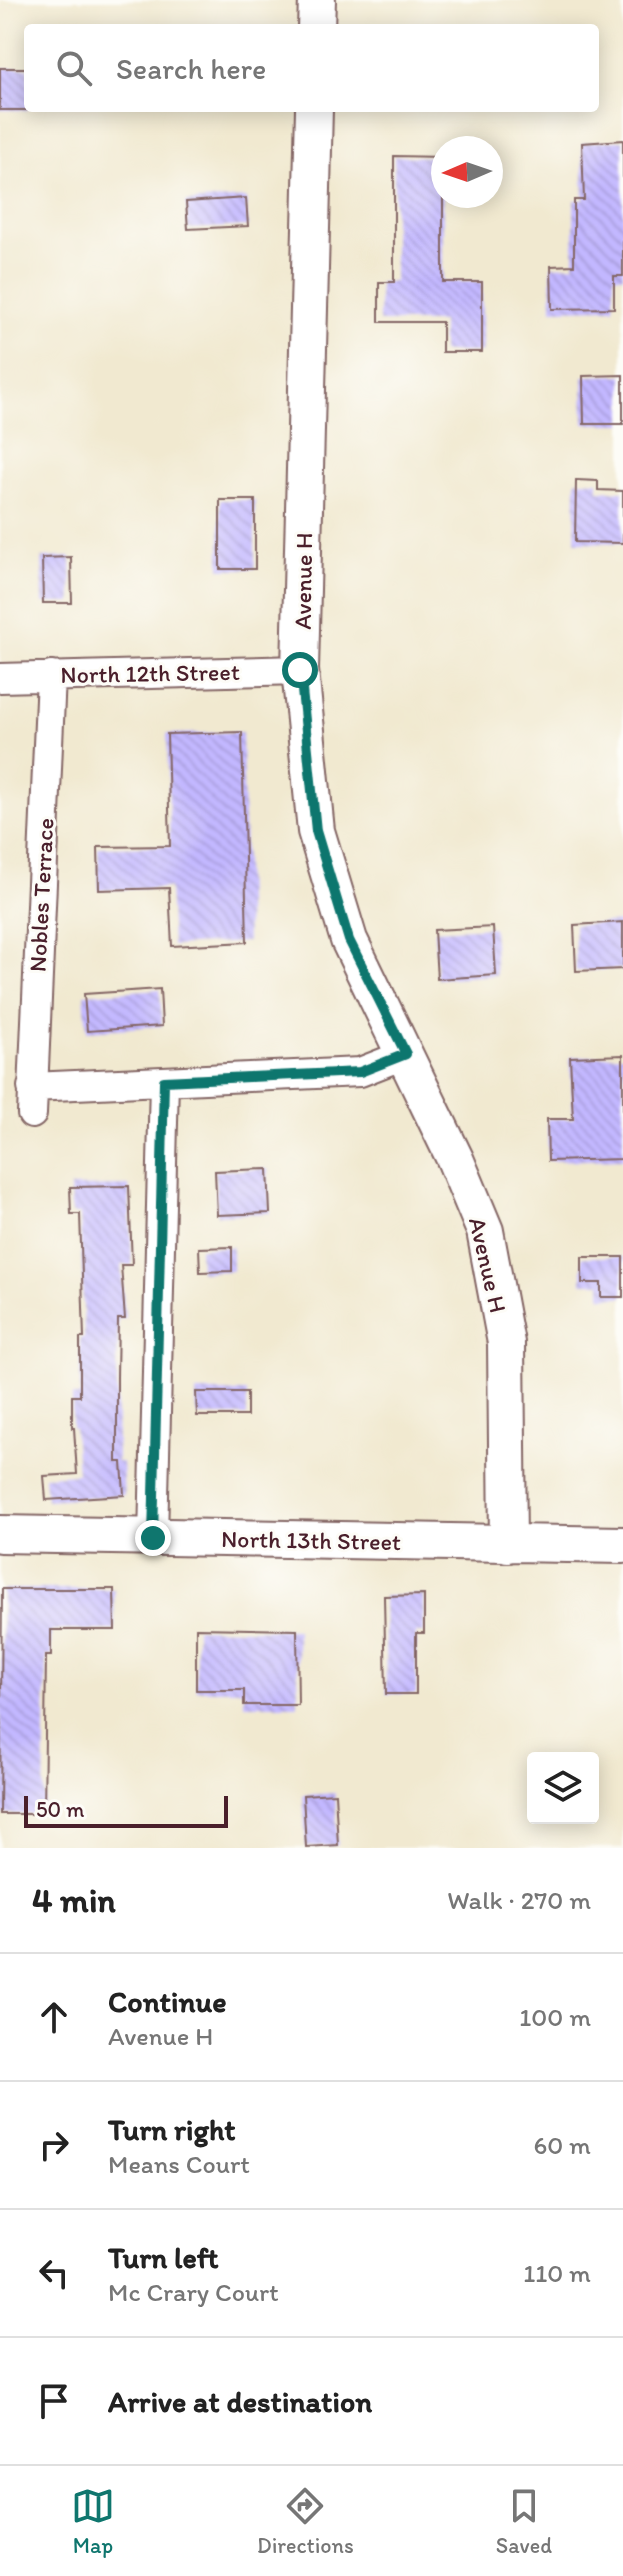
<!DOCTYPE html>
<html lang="en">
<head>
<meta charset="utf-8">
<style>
	body { margin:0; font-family:Itim,sans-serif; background:#f6f6f6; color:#222 }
	.controls { position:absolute; right:24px; bottom:24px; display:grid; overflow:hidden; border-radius:8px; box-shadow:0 4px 20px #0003 }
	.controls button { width:72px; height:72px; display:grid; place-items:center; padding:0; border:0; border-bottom:2px solid #e0e0e0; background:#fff; color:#222; font:40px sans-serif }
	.compass { position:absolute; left:431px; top:136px; width:72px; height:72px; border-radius:50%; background:#fff; box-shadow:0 4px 20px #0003; rotate:268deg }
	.scale { position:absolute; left:24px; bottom:20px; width:204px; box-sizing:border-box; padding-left:8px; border:4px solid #4a1f2b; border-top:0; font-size:22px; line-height:28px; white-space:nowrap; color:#4a1f2b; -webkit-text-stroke:6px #fdfcf7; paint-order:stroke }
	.stop { position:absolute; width:24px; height:24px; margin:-18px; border:6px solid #0f766e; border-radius:50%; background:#fff }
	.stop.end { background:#0f766e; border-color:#fff; box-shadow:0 2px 8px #0008 }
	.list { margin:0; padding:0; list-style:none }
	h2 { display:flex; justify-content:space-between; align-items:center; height:104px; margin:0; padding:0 32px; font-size:34px }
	h2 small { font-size:26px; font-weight:400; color:#767676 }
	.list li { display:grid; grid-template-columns:52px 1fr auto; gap:24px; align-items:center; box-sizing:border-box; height:128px; padding:0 32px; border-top:2px solid #e0e0e0 }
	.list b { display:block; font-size:30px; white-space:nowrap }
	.list p { margin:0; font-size:26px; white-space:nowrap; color:#767676 }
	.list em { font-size:26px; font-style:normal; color:#767676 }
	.icon { flex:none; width:44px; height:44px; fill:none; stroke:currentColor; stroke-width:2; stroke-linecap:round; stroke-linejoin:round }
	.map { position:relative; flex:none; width:623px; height:1848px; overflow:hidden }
	.search { position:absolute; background:#fff; box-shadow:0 4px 20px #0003; left:24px; right:24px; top:24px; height:88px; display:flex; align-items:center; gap:20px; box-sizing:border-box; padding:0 28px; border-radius:8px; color:#767676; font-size:30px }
	.sheet { height:616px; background:#fff }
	nav { display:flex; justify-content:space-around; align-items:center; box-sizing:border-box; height:112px; border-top:2px solid #e0e0e0; background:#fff; font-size:22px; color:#767676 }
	nav a { display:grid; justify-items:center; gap:4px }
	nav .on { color:#0f766e }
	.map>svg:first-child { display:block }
	.building { fill:url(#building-back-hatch) }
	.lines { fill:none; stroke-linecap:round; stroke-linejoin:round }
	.minor-casing { stroke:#846665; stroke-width:32 }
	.tertiary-casing { stroke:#846665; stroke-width:40 }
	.minor { stroke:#fff; stroke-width:28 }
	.tertiary { stroke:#fff; stroke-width:36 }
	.route { stroke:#0f766e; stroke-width:10 }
	.labels { text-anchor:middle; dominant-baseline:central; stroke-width:6; stroke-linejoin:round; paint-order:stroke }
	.street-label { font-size:24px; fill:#4a1f2b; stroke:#fdfcf7 }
</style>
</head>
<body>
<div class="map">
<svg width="623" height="1848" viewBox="0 0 623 1848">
	<defs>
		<pattern id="building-back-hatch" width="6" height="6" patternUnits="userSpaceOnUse" patternTransform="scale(2)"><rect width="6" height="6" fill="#c2b7ff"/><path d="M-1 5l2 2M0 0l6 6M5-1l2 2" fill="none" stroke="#a89ddb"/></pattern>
	</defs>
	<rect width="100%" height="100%" fill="#fdfcf7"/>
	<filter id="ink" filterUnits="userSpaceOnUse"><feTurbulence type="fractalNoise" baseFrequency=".0125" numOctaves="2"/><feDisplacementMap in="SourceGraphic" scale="16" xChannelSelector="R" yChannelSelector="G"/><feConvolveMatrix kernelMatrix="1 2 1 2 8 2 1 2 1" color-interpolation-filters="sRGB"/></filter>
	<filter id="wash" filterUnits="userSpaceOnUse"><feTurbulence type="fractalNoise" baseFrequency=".006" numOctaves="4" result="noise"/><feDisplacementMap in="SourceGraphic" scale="32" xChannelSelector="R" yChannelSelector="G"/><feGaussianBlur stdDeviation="1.8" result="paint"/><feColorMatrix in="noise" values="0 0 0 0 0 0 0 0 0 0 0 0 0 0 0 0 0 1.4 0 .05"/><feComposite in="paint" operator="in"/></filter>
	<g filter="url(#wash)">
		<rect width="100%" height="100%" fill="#f1e9d0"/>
		<g id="blocks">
			<path class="building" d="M0 68H28V110H0Z
				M623 140V276H614V308L552 309 551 266 574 265V200H584L582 143Z
				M394 156 443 157V282H482V352H442V322H379V282H394Z
				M246 198 248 226 188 229 186 202Z
				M623 375V424H584L583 376Z
				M576 480 598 481V490L623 491V543L575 542Z
				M220 500H255V569H220Z
				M71 557 72 603H43L42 558Z
				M242 732 247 942 172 946 169 888 99 890 98 847 170 846 167 734Z
				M623 922V969L576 971 574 925Z
				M493 927 496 975 437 979 434 930Z
				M160 989 162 1026 87 1031 84 994Z
				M623 1055V1159L548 1161 547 1119H573L570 1057Z
				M268 1169 270 1213 217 1215 215 1171Z
				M129 1186 132 1265H121L125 1319H118L117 1377V1462H122L124 1495 46 1500 44 1476 77 1474 74 1428H72V1396H80V1338H84L80 1214H71L70 1187Z
				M232 1247V1271L200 1272 199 1248Z
				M582 1257H623V1297H601V1283H582Z
				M196 1392H247V1416H197Z
				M2 1589H114L115 1630H51V1656H46L44 1814H0Z
				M424 1595V1633H416V1694H386L384 1596Z
				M196 1628 297 1630 298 1705H244V1690H196Z
				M335 1793 338 1845 306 1847 303 1795Z"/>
		</g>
	</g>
	<g filter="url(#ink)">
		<use href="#blocks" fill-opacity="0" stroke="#846665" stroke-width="2"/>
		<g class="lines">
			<defs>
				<path id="minor" d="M0 678 300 670
					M32 1087 360 1072 406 1054
					M32 1114 51 676
					M153 1538 164 1081"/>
				<path id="tertiary" d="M316 28 317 0
					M314 108 300 670 316 831 349 940 455 1159 485 1231 506 1343 508 1544
					M0 1534 623 1545"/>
			</defs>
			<use href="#minor" class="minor-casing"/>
			<use href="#tertiary" class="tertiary-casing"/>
			<use href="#minor" class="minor"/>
			<use href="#tertiary" class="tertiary"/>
		</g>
	</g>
	<g class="lines" filter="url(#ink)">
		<path class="route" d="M153 1538 164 1081 360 1072 406 1054 349 940 316 831 300 670"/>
	</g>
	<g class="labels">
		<g class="street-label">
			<text transform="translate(303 581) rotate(-89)">Avenue H</text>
			<text transform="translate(150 673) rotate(-1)">North 12th Street</text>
			<text transform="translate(41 895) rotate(-87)">Nobles Terrace</text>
			<text transform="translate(488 1265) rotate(77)">Avenue H</text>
			<text transform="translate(311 1540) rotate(1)">North 13th Street</text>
		</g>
	</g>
</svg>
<div class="controls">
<button><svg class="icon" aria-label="layers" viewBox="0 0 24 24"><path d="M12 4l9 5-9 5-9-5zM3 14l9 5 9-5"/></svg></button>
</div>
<svg class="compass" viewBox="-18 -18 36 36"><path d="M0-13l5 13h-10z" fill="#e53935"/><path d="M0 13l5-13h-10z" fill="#767676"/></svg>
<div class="scale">50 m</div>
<div class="stop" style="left:300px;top:670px"></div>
<div class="stop end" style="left:153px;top:1538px"></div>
<div class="search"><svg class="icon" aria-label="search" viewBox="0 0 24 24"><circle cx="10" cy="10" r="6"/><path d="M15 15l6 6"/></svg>Search here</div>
</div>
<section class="sheet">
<h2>4 min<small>Walk · 270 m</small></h2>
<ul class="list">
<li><svg class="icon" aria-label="ahead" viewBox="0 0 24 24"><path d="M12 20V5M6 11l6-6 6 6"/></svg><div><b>Continue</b><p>Avenue H</p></div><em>100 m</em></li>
<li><svg class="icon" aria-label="right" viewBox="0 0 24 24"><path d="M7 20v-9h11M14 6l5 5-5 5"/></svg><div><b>Turn right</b><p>Means Court</p></div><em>60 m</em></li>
<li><svg class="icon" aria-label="left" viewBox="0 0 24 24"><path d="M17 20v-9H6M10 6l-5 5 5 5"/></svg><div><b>Turn left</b><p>Mc Crary Court</p></div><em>110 m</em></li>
<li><svg class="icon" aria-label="arrive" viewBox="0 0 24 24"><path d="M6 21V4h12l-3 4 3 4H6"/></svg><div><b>Arrive at destination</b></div></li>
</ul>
</section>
<nav>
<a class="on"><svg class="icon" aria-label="map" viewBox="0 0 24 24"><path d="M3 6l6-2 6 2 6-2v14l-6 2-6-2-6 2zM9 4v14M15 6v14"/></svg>Map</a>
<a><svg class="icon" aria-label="directions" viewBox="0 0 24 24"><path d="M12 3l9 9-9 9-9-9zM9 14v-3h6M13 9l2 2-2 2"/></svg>Directions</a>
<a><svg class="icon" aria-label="saved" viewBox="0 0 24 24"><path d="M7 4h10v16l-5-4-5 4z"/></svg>Saved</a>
</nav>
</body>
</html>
